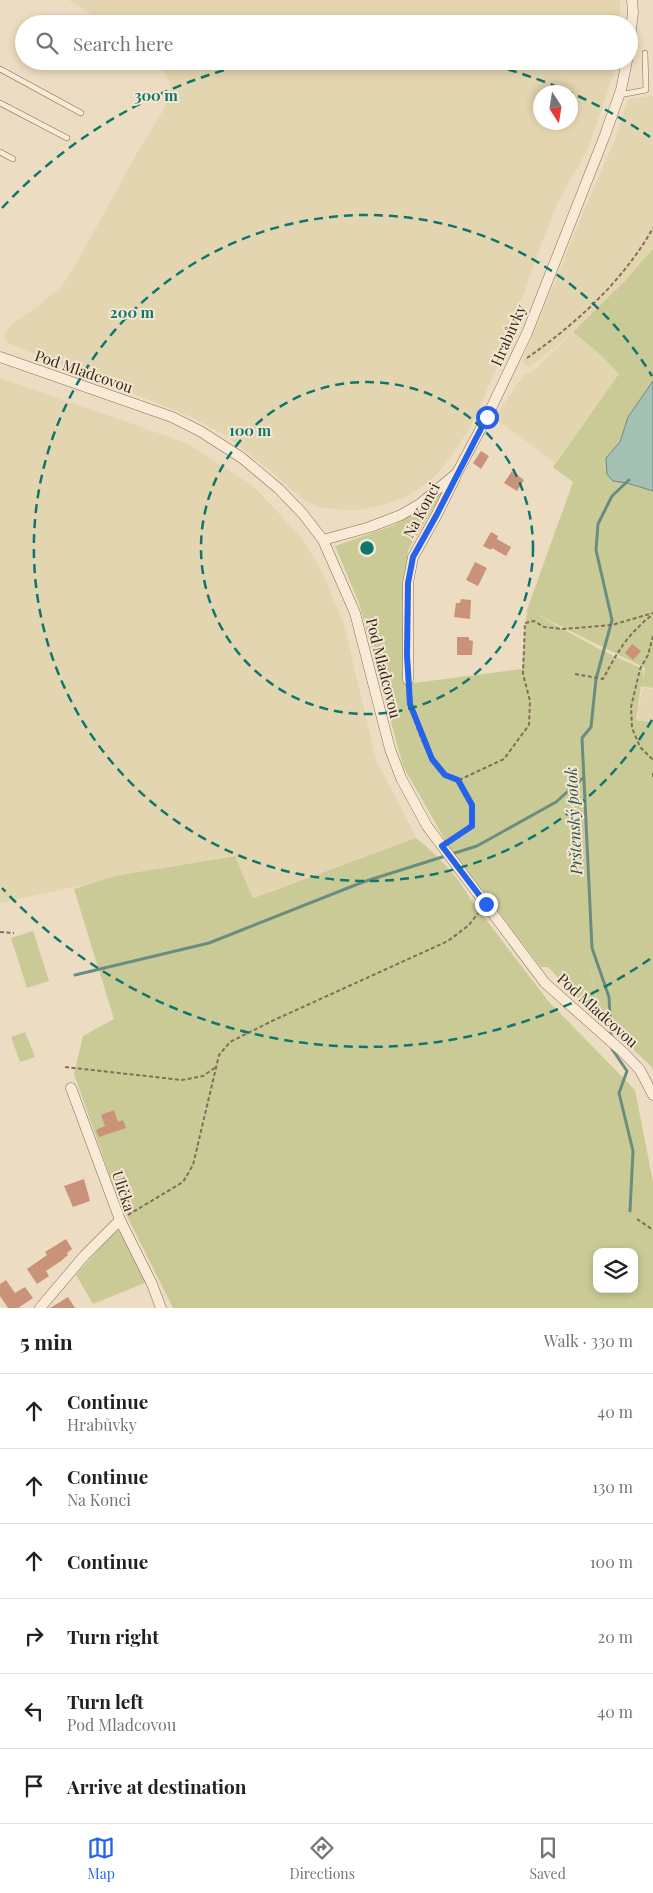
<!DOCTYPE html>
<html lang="en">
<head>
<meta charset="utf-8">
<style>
	body { margin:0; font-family:"Playfair Display",serif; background:#f6f6f6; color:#202124 }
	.controls { position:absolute; right:15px; bottom:15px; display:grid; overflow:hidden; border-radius:10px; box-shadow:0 2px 8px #0003 }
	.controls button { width:45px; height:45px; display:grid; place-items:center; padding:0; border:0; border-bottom:1px solid #e0e0e0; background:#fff; color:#202124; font:25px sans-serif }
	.compass { position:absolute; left:533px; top:85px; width:45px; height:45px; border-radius:50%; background:#fff; box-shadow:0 2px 8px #0003; rotate:168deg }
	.stop { position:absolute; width:15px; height:15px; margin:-11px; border:4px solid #2563eb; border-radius:50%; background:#fff }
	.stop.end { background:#2563eb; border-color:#fff; box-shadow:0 1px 5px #0008 }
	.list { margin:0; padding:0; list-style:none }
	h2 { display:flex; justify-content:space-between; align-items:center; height:65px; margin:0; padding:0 20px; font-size:21px }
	h2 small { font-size:16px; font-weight:400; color:#757577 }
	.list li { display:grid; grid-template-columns:32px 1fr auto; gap:15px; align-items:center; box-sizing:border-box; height:75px; padding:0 20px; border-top:1px solid #e0e0e0 }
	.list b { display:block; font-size:19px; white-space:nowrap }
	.list p { margin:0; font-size:16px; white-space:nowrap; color:#757577 }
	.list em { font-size:16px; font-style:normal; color:#757577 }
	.icon { flex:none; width:28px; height:28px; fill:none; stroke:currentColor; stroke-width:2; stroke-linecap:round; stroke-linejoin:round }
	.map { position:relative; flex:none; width:653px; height:1308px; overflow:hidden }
	.search { position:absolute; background:#fff; box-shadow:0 2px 8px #0003; left:15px; right:15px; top:15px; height:55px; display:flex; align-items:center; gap:12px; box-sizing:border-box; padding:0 18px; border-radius:28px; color:#757577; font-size:19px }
	.sheet { height:515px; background:#fff }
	nav { display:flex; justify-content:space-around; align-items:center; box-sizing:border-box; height:70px; border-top:1px solid #e0e0e0; background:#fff; font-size:14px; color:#757577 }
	nav a { display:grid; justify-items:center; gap:2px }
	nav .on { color:#2563eb }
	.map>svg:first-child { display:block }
	.farmland { fill:#e2d5af; fill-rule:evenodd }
	.green { fill:#c9ca96; fill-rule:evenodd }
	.water { fill:#a4bfb4; stroke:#6b8d81 }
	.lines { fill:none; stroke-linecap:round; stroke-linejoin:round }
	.stream { stroke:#6b8d81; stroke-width:3 }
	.building { fill:#ca9278 }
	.service-casing { stroke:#856d59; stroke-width:6 }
	.minor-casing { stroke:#856d59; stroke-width:11 }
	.path { stroke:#856d59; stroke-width:2; stroke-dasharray:4 2.5; stroke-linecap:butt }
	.service { stroke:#f8ead4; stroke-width:5 }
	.minor { stroke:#f8ead4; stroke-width:10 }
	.route { stroke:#2563eb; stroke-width:6 }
	.ring { fill:none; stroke:#0f766e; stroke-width:2.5; stroke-dasharray:9 6 }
	.labels { text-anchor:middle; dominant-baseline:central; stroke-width:4; stroke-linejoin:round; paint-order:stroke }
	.street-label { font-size:15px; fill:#36271d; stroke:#f4e7d1 }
	.water-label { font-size:16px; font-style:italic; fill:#2d554f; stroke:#f4e7d1 }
	.centre { fill:#0f766e; stroke:#f4e7d1; stroke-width:2.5 }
	.ring-label { font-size:15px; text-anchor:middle; font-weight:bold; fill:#0f766e; stroke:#f4e7d1; stroke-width:4; stroke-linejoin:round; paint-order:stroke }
</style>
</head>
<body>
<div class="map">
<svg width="653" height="1308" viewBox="0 0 653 1308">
	<rect width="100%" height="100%" fill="#ecdcc1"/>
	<path class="farmland" d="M69 0H620L619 24H105Z
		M160 61H615L613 76 588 149 559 200 542 242 504 350 479 409 468 431 444 466 430 481 404 498 382 505 359 510H343L319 507 305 501 272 472 225 435 191 417 6 342 5 334 10 326 38 306 61 287 74 268 137 153 161 114 168 99 171 87ZM540 92H570V122H540Z
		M653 96V249L622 284 572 332 602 356 620 374 555 463 494 418 525 373H531L571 334 530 367 522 362 580 220 616 137 628 99Z
		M0 378 187 443 253 486 301 537 323 573 344 625 376 759 416 838 253 897 235 855 152 870 0 903Z
		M643 687 653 689V723L636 720Z"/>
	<path class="green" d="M653 249V688L641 686 636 720 653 723V1070L651 1066 600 1019 590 963 599 1020 548 967H541L448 845 403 766 359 603 335 546 395 525 441 495 408 550 402 608 405 679 414 683 522 669 527 610 573 482 553 467 619 374 602 356 573 332 624 282ZM532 612 645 668 643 679V669L601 650Z
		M416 838C437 855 458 876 471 900L549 1002 635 1090 653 1182V1308H173L117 1196 74 1074 83 1036 114 1019 74 889 115 876 235 856 253 898ZM597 1252H634V1289H597Z
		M33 931 49 981 27 988 11 938Z
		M25 1032 35 1057 20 1062 11 1037Z
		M117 1229 123 1235 147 1282 93 1304 76 1275Z"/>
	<path class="water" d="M653 381V491L627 483 613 481 607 474 606 458 620 442 628 417Z"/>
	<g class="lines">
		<path class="stream" d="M75 975 209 943 363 882 477 846 556 802 584 777
			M611 1037 609 997 592 948 582 738 591 727 596 679 612 620 596 550 598 524 612 496 629 480
			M612 1046V1049L627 1071 619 1093 633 1151 630 1211"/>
	</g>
	<path class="building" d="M481 451 489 456 481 469 473 463Z
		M512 471 524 480 517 491 504 483Z
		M491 532 498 536 497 539 511 547 506 556 492 548 491 550 483 546Z
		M475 562 487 568 478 586 466 580Z
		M461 599 471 600 470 619 454 617 456 603H460Z
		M457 637H469V640L473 641 472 655H457Z
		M632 644 641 651 633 660 625 653Z
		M114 1110 118 1122 123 1120 126 1128 99 1137 96 1130 105 1126 101 1115Z
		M84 1179 90 1201 73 1207 64 1186Z
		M66 1239 72 1249 67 1253 68 1255 61 1261 46 1271 49 1276 37 1284 27 1269 47 1255 45 1252Z
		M6 1280 15 1293 25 1287 33 1298 18 1308H8L0 1296V1284Z
		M68 1297 75 1308H50Z"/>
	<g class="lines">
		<defs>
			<path id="service" d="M0 69 81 113
				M619 95 646 90 645 53
				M0 103 67 138
				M0 152 13 159"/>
			<path id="minor" d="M629 47 633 12 632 0
				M0 357 172 417 200 431 242 458 279 489 303 514 323 540 355 613 390 749 401 778 427 826 545 983 624 1053 640 1070 653 1095
				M323 540 370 527 401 515 420 504 457 473 487 417 527 333 605 135 621 90 627 61
				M408 680V583L413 557 436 516 455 478
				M120 1220 152 1284 161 1308
				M40 1308 84 1256 120 1220 71 1088"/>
		</defs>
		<use href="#service" class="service-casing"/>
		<use href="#minor" class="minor-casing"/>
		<path class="path" d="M527 358C577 323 623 281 653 228
			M653 636 648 655 640 669 631 707 632 728 640 747 653 760
			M575 674 603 679C618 651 627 635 652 615
			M409 689C410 714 425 757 444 774 448 777 454 778 459 780L472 805V826L450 840
			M653 773V778
			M459 780 504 759 529 725 530 701 523 674 525 623 534 621 544 627 563 629 612 625 653 613
			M0 932 14 933
			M65 1067 182 1080 203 1076 216 1067
			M128 1215 183 1182 193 1165 219 1055 230 1042 272 1021 448 941 469 925 478 913
			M637 1219 653 1230"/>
		<use href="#service" class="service"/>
		<use href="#minor" class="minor"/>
	</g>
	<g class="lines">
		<path class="route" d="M486 904 442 846 472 826V805L458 780 445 775 432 759 410 704 407 655 408 583 413 557 436 516 487 417"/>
	</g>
	<g class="ring">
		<circle cx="367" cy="548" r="166"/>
		<path d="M652 720A333 333 0 1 1 652 376"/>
		<path d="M650 959A499 499 0 0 1 2 888M2 208A499 499 0 0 1 255 62M479 62A499 499 0 0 1 650 137"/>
	</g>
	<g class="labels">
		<g class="street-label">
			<text transform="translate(508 335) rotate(-66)">Hrabůvky</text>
			<text transform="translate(84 371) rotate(19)">Pod Mladcovou</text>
			<text transform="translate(421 510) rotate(-62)">Na Konci</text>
			<text transform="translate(384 668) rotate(76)">Pod Mladcovou</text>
			<text transform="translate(598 1010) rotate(42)">Pod Mladcovou</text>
			<text transform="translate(124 1191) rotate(72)">Ulička</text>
		</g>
		<g class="water-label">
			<text transform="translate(573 821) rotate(-93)">Prštenský potok</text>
		</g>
	</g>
	<circle cx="367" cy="548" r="8" class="centre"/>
	<g class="ring-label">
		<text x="156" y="101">300 m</text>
		<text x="132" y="318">200 m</text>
		<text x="250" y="436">100 m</text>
	</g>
</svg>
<div class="controls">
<button><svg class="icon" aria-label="layers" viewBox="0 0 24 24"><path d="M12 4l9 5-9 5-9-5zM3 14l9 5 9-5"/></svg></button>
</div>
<svg class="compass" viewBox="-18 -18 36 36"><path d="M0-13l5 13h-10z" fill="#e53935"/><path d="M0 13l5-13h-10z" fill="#757577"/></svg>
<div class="stop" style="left:487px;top:417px"></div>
<div class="stop end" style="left:486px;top:904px"></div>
<div class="search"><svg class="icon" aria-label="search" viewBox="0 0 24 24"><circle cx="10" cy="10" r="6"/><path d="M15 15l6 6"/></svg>Search here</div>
</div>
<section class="sheet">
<h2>5 min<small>Walk · 330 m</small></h2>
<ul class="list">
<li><svg class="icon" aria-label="ahead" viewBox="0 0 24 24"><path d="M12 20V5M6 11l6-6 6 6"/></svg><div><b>Continue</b><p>Hrabůvky</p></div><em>40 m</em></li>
<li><svg class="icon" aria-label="ahead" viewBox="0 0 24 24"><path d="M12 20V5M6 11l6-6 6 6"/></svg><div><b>Continue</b><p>Na Konci</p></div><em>130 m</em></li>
<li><svg class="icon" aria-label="ahead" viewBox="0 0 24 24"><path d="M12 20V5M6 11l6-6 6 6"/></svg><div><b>Continue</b></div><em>100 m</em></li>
<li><svg class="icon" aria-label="right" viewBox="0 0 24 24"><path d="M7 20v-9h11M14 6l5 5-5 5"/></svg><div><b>Turn right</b></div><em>20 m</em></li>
<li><svg class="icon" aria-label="left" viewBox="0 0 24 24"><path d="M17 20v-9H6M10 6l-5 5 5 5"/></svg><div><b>Turn left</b><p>Pod Mladcovou</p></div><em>40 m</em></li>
<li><svg class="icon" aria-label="arrive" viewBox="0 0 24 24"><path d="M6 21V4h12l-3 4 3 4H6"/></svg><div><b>Arrive at destination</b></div></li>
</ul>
</section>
<nav>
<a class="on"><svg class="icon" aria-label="map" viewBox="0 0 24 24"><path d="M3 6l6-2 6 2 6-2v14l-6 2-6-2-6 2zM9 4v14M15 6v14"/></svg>Map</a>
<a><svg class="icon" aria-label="directions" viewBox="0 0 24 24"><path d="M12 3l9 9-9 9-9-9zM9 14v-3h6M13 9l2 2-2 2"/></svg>Directions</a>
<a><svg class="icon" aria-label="saved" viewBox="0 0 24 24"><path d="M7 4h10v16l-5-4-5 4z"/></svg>Saved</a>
</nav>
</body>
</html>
